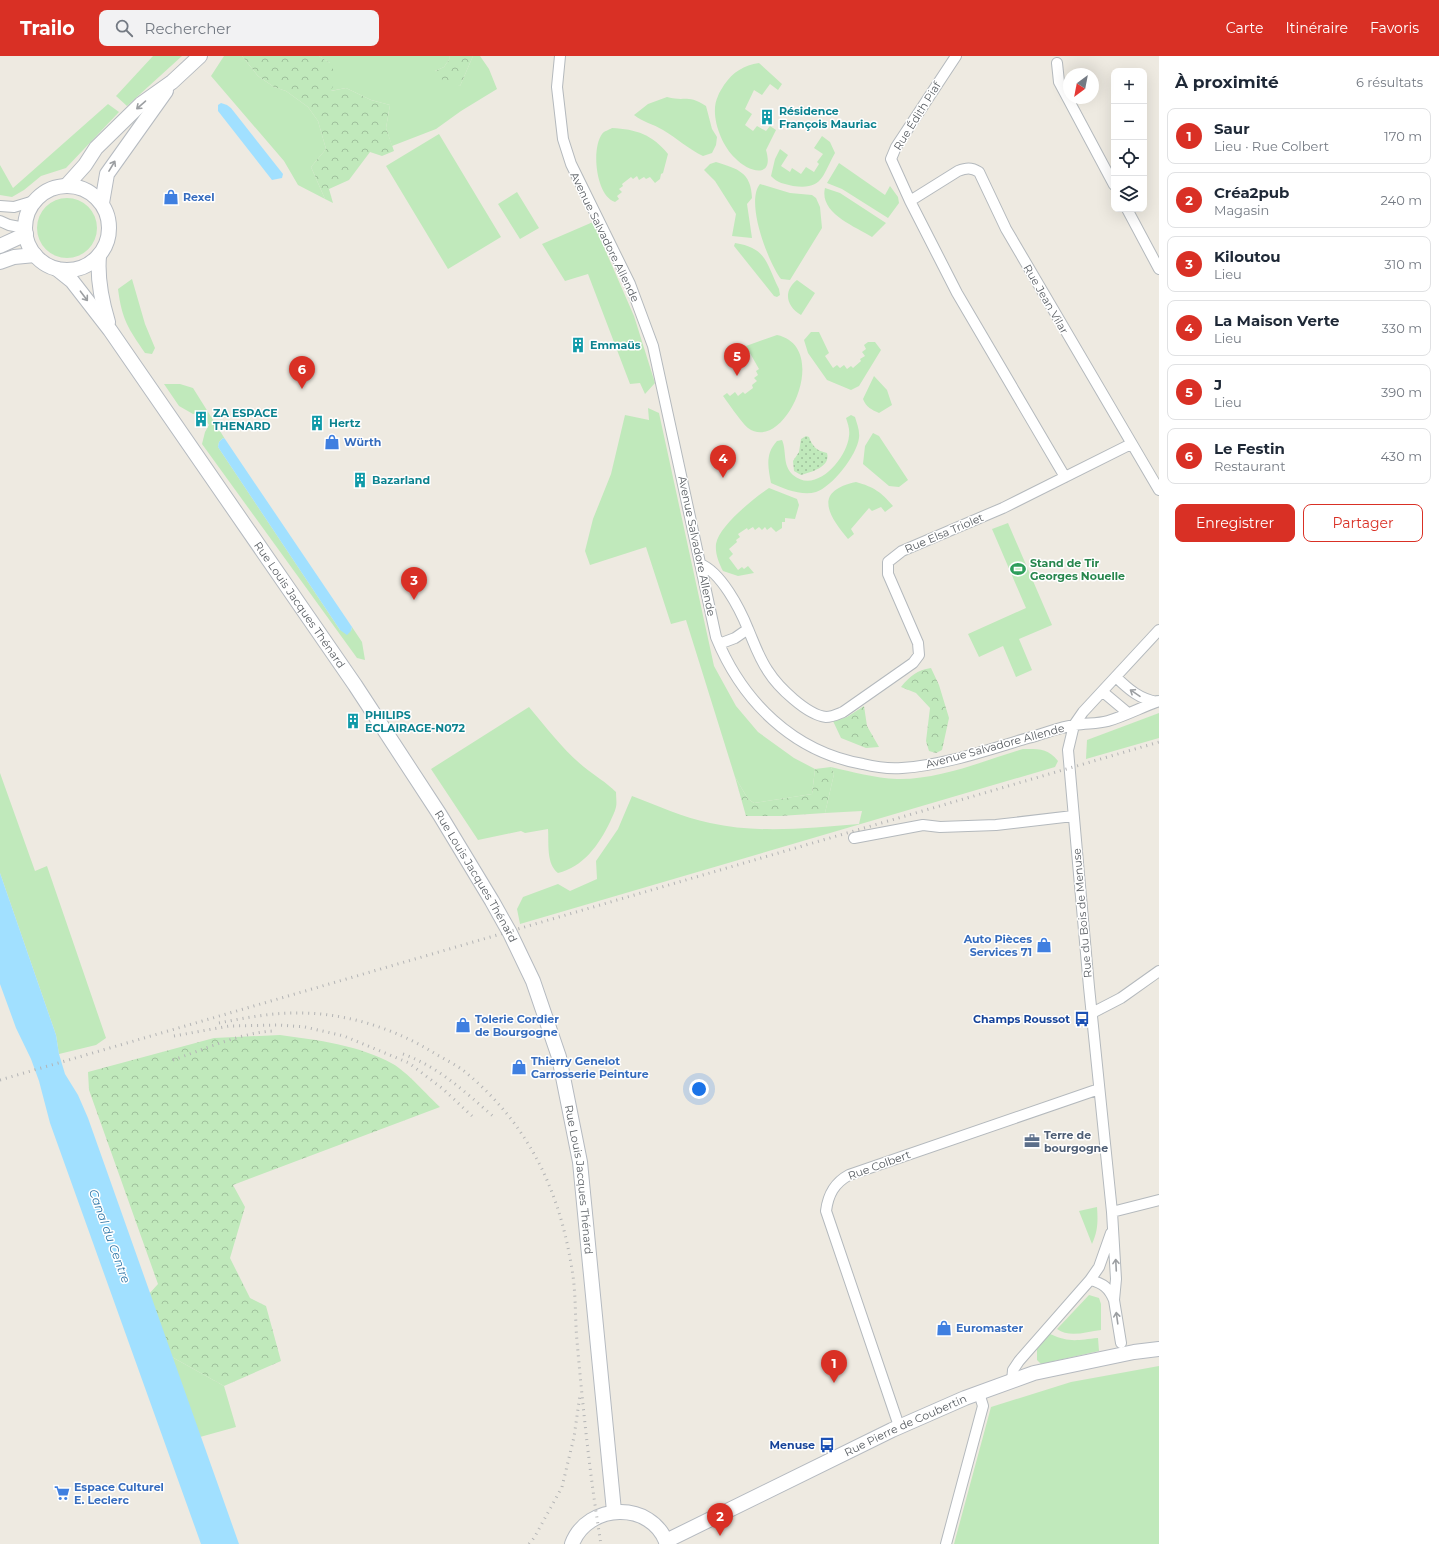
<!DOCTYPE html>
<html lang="fr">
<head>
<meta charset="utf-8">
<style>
	body { margin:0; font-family:Montserrat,sans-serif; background:#f2f2f3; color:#1f2937 }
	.controls { position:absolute; right:12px; top:12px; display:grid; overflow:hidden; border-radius:8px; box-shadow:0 4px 16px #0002 }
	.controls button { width:36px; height:36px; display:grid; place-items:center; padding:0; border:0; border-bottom:1px solid #e0e1e3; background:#fff; color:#1f2937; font:20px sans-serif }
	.compass { position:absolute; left:1063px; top:12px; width:36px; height:36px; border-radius:50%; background:#fff; box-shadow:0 4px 16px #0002; rotate:212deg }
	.you { position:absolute; left:699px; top:1033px; width:14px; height:14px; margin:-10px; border:3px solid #fff; border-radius:50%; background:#1a73e8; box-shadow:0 0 0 6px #1a73e833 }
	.badge { display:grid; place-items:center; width:26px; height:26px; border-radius:50%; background:#d93025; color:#fff; font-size:13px; font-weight:700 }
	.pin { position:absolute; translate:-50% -33px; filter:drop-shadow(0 1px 2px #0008) }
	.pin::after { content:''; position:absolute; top:21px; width:14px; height:12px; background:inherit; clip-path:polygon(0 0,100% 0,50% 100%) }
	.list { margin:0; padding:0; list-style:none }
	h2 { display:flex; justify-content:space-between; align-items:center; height:52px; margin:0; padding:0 16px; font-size:17px }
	h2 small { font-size:13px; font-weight:400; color:#747a83 }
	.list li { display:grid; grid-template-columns:26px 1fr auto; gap:12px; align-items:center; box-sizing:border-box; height:56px; margin:0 8px 8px; padding:0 8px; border:1px solid #e0e1e3; border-radius:8px }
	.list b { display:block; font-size:15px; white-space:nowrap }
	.list p { margin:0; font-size:13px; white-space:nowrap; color:#747a83 }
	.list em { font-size:13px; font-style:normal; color:#747a83 }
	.actions { display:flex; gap:8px; padding:12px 16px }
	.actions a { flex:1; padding:9px 0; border:1px solid #d93025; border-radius:8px; text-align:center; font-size:14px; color:#d93025 }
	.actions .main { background:#d93025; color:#fff }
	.icon { flex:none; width:22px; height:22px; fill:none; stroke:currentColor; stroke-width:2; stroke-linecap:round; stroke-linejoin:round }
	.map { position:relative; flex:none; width:1159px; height:1488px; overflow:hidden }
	header { display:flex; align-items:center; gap:24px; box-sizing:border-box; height:56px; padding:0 20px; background:#d93025; color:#fff }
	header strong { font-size:19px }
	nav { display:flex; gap:22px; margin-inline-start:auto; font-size:14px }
	.search { width:280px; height:36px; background:#f2f2f3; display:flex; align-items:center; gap:10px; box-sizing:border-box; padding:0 14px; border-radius:8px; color:#747a83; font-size:15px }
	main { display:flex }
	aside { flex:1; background:#fff }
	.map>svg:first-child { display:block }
	.grass { fill:#c0e9bb }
	.forest { fill:url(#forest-crowns) }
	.park { fill:url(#park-dots) }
	.water { fill:#a1e0ff }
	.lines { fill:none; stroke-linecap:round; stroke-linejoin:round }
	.street-casing { stroke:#b4b9bd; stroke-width:12 }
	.secondary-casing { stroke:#b5bac0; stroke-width:16 }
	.street { stroke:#fff; stroke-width:10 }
	.secondary { stroke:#fff; stroke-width:14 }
	.rail { stroke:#b3b4b5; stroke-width:3; stroke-dasharray:1 5; stroke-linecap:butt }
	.oneway { stroke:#9c9fa2 }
	.labels { text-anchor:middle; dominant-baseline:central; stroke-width:3; stroke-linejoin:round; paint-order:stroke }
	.culture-label { font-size:11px; font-weight:bold; fill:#0d838f; stroke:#fff; text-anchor:start }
	.street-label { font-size:11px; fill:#5a5f64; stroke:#fff }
	.shop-label { font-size:11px; font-weight:bold; fill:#366cbe; stroke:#fff; text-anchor:start }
	.leisure-label { font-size:11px; font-weight:bold; fill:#27864d; stroke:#fff; text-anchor:start }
	.transit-label { font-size:11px; font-weight:bold; fill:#164399; stroke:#fff; text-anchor:end }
	.service-label { font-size:11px; font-weight:bold; fill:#4e5e75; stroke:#fff; text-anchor:start }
	.water-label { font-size:12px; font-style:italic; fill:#3177a7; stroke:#fff }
</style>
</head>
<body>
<header>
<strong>Trailo</strong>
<div class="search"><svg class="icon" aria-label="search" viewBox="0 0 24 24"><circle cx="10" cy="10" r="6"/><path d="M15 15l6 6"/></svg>Rechercher</div>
<nav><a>Carte</a><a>Itinéraire</a><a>Favoris</a></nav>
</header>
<main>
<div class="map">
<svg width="1159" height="1488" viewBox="0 0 1159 1488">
	<defs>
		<pattern id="forest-crowns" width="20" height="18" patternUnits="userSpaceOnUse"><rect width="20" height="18" fill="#c0e9bb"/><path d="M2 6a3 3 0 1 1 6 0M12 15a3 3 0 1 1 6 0" fill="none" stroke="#9fc09c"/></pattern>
		<pattern id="park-dots" width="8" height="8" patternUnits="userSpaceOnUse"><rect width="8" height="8" fill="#c0e9bb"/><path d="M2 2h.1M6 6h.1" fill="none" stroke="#9fc09c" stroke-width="1.8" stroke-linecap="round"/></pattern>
	</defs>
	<rect width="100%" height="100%" fill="#eeeae1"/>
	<path class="grass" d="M153 0H182L127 50 116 40Z
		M224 0H242L258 20 274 31 286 35 308 51 318 65 326 93 311 111 325 143 298 129 284 105 211 20Z
		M319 0H449L450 2 444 11 435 15 460 30 473 0H480L489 13 497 33 461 55 436 73 392 90 386 72 390 49 371 44 346 32 330 35V7Z
		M759 7 782 28 778 34 770 28 762 39 754 34 745 53 752 58 745 69 753 75 757 70 766 75 770 70 776 74 766 94C775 124 748 116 735 102 721 89 709 58 718 40 719 36 722 33 724 29 733 16 744 9 759 7Z
		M667 41C685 46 687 38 706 50L712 73 717 81 716 89 712 97 703 100C688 93 677 82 663 74 653 68 643 66 634 59L648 48Z
		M108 48 119 56 66 112 41 120 24 134 12 141 0 139V109L13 132Z
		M612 72C636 73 653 79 668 98L663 117 661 118 660 123 655 127 650 121 646 123 644 121 639 124 637 120 633 123 631 121 622 128 623 130 619 133 622 136 617 140 619 143 615 146C596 140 591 93 602 78 604 75 609 74 612 72Z
		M439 78 501 181 448 213 386 110Z
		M822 80 830 86 835 97C822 120 823 134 793 130 785 128 777 127 771 120L775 103 780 93 788 99 781 110 790 116 792 112 801 118 806 111 814 116 819 108 817 106 823 98 814 92Z
		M716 106C738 113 751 116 752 142L747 148 752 182 732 180 736 158 715 125 704 114 710 108Z
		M839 107 885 139 890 130 898 141 899 147 888 162 842 133 827 127Z
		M760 128 790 137 812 139 816 142 820 151 822 172 790 224 781 223C768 206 745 146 760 128Z
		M825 132 840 137 886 167 872 181C854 170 819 157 825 132Z
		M517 136 539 172 520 183 498 148Z
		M37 172a30 30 0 1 1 60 0a30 30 0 1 1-60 0Z
		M593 166 634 260 655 327 645 338 640 327 630 328 588 218 565 225 542 188Z
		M735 187C767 192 766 207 779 233L780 239 777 241 774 240 734 190Z
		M132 223 145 268 155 292 152 298 145 297C128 272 122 264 118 233Z
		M797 224 815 237 801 259C786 250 783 235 797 224Z
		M811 276H819L829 297 825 300 833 312 837 309 840 312 844 309 847 313 851 310 853 312 861 305 860 303 865 300 862 296 866 293 864 289 868 286H875L881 294 859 330 851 334 827 324 808 297 804 284Z
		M777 279C833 291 784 399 748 372 741 366 729 348 723 340L727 337 730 340 735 336 738 340 743 336 745 338 753 332 752 329 757 325 754 322 758 319 756 315 759 313 746 290Z
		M874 320 887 334 892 349 879 357C872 354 866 351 863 343Z
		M164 328H180L193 332 225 383 223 382 219 386 218 391 340 574 351 575 352 571 362 586 365 604 357 602 202 388 205 376 209 369 200 356 193 358 179 350Z
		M648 352 659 357 714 610 736 650 758 676 794 702 815 713 812 738 754 747 748 743 735 721 686 564 671 568 646 491 590 509 585 495 593 463 611 418 625 359 649 364Z
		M851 359 855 361C857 368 860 375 859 382 857 399 832 431 816 436 802 440 784 433 771 427 768 411 765 398 777 385L782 384C787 395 782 409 793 419 816 439 847 402 849 380 850 374 848 368 846 362Z
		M873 377 879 380 908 424 899 431 889 430 863 408 865 390Z
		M856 426C874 431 881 436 893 450L885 456 881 451 872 455 869 452 851 473 854 478 848 483C827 458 814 435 856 426Z
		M769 432 797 443 799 449 795 463 785 462V466H782V472L776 476 771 471 767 474 765 471 762 474 759 471 755 474 753 471 748 474 747 472 738 478 740 481 736 484 737 486 729 493 733 498 729 502 738 514 742 511 744 513 748 510 754 517 738 520 723 515C719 507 715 498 716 488 719 470 754 442 769 432Z
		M1008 467 1052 569 1019 583 1032 614 1016 621 1003 590 979 601 968 578 1026 552 992 473Z
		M529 651C546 671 563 694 584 711 595 720 606 726 616 736 616 741 617 747 616 751 615 756 612 761 610 766 599 789 583 811 558 817 546 808 549 787 548 773L525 777 521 775 478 784 431 713Z
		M1159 657V682L1086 703 1087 684Z
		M1023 693C1038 693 1048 692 1058 705L1055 711 520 868 517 853 523 841 558 828 570 835 597 823 596 805 618 773 632 740C658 750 682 761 710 767 759 778 809 772 859 768L862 755 825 757 834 718 831 711C852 716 875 722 897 723 939 724 983 705 1023 693Z
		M0 717 35 815 47 810 106 982 96 989 59 998 56 979 0 817Z
		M1097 1151C1098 1165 1098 1175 1092 1188L1079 1155Z
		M1089 1239 1099 1242 1101 1248V1274C1086 1276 1069 1282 1057 1273Z
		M1050 1278C1070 1287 1077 1284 1098 1282L1099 1295 1041 1308 1037 1304V1293Z
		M172 1301 224 1330 236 1371 200 1381Z
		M1159 1310V1488H954L991 1351 1071 1326Z"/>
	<path class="forest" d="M242 0H319L330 7 337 21 331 35 346 32 371 44 390 49 386 72 394 95 382 100 370 96 349 124 329 133 333 147 325 143 311 111 326 93 318 65 308 51 286 35 274 31 258 20Z
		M449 0H473L460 30 438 22 435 15 444 11 450 2Z
		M931 612 939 629 949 662 942 694 936 697 929 695 926 685 930 652 916 637 901 631C910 620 917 614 931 612Z
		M864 650 867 670 879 691 866 692 841 682 833 665 847 661Z
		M831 711 834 718 825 757 780 760H746L735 721 748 743 754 747 812 738 815 713Z
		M280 979C317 984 359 989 393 1008 406 1015 428 1040 440 1051L233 1129 245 1151 230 1202 250 1242 266 1250 281 1305 224 1330 172 1301 149 1238 158 1228 89 1034 88 1016 214 982Z"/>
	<path class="park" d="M806 380 809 381C812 390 817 395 827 397 831 411 811 416 801 419L794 415 793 405 799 396 801 383Z"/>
	<path class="water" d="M221 47 227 49 231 52 283 118 282 122 272 124 218 55V49Z
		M223 382 225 383 352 571 351 575 347 579 340 574 218 391 219 386Z
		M0 817 56 979 59 998 65 1018 78 1039 88 1062 239 1488H201L50 1067 39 1025 31 1003 16 972 0 928Z"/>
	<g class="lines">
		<defs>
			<path id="street" d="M560 0 557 31 563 83 571 108 630 228 653 290 716 581C742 645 793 696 863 708 875 711 889 713 902 712 945 709 987 694 1028 682 1044 678 1059 671 1075 669 1086 667 1097 668 1108 665 1125 660 1142 651 1159 645
				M956 0 896 91 891 103 910 145 957 237 1065 421
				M1057 7 1059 26 1114 129
				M910 145 958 115C966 112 971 111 979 116L1006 173 1159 434
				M0 150 14 151 34 145
				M1127 153 1159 213
				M0 165 9 169 25 172
				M700 508C721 516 740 553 748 573
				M719 588 735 582 748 573C754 587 759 602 768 615 778 631 807 659 826 661 832 661 838 658 843 656L913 607 919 599 918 587 888 518V506L902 495 1003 452 1131 388
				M1116 621C1129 634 1140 643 1157 646
				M1103 636 1128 657
				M854 782 923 769 940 771 996 769 1073 760
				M1092 957 1121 942 1159 915
				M1112 1156 1159 1144
				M1090 1224C1103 1227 1109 1232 1114 1244
				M1121 1287 1114 1244 1116 1223 1112 1156 1089 931 1068 694 1074 669 1083 656 1159 574
				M1012 1325 1013 1314 1019 1305 1090 1224 1099 1211 1111 1177
				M899 1370 826 1155C828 1139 834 1127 849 1119L1099 1033
				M946 1488 983 1350 979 1337"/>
			<g id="secondary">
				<path d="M67 129 85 109 96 92 141 48 172 26 200 0"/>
				<circle cx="67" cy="172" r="42"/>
				<path d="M102 147 107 118 166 35"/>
				<path d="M0 190 26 178"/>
				<path d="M99 200C97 223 101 243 108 266"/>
				<path d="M0 206 14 201 35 199"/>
				<path id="s1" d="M57 213 72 225 110 274 355 629 440 759 492 845 510 877 533 925 559 1001 580 1106 614 1455"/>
				<path id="s2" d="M666 1485 892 1374 965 1342 1034 1317 1134 1296 1159 1293"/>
				<path d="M572 1488C587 1447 652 1444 667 1488"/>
			</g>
		</defs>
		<use href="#street" class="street-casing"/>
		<use href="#secondary" class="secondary-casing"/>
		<use href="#street" class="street"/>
		<use href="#secondary" class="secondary"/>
		<path class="rail" d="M219 967C244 962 270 957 295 957 343 956 394 972 434 997 444 1003 455 1008 464 1015 530 1069 561 1137 573 1220 576 1242 575 1264 577 1285 583 1353 590 1421 601 1488
			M174 980 229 970 279 969 305 971 344 980 409 1007 443 1033 472 1060
			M403 998C439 1011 465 1036 494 1061
			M173 1004C202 994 243 976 274 975
			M0 1024 1159 686
			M529 1488 534 1482 562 1431 574 1381 580 1339"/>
	</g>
	<defs><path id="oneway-shaft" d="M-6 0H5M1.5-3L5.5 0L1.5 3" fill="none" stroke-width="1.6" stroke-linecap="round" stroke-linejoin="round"/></defs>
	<g class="oneway">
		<use href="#oneway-shaft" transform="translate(141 49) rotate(139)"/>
		<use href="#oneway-shaft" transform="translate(112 110) rotate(-59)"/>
		<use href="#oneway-shaft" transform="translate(84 240) rotate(53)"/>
		<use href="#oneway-shaft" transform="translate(1135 637) rotate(-146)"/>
		<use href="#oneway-shaft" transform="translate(1116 1209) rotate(-93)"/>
		<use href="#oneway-shaft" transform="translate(1117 1262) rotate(-98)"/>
	</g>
	<defs>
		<symbol id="building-bare" viewBox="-9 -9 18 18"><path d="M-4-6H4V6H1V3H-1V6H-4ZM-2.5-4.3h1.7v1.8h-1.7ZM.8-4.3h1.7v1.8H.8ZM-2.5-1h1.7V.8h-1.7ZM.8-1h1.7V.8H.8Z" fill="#0f9aa8" stroke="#fff" stroke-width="2.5" paint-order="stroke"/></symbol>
		<symbol id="shop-bare" viewBox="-9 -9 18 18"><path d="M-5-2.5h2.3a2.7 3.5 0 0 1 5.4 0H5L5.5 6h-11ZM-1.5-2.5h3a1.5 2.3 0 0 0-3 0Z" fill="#3f7fe0" stroke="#fff" stroke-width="2.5" paint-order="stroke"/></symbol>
		<symbol id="stadium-bare" viewBox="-9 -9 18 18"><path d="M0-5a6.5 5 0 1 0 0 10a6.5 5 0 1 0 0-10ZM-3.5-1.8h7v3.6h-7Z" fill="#2e9e5b" stroke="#fff" stroke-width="2.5" paint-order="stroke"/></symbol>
		<symbol id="bus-bare" viewBox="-9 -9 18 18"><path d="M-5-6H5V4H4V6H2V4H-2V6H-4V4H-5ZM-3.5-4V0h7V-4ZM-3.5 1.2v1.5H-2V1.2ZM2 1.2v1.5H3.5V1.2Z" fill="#1a4fb4" stroke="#fff" stroke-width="2.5" paint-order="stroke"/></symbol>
		<symbol id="office-bare" viewBox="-9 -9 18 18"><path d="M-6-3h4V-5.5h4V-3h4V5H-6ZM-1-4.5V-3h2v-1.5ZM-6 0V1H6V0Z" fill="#5c6f8a" stroke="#fff" stroke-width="2.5" paint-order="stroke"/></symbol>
		<symbol id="supermarket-bare" viewBox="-9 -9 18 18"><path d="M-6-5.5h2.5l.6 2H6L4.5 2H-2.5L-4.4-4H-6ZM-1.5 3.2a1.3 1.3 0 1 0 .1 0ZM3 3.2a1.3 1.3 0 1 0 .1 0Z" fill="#3f7fe0" stroke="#fff" stroke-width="2.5" paint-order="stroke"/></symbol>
	</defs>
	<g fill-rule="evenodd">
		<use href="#building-bare" x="756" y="50" width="22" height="22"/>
		<use href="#shop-bare" x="160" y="130" width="22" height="22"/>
		<use href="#building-bare" x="567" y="278" width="22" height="22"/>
		<use href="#building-bare" x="190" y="352" width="22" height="22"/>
		<use href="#building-bare" x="306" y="356" width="22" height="22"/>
		<use href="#shop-bare" x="321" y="375" width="22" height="22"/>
		<use href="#building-bare" x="349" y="413" width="22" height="22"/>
		<use href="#stadium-bare" x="1007" y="502" width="22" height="22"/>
		<use href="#building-bare" x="342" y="654" width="22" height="22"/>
		<use href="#shop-bare" x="1033" y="878" width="22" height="22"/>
		<use href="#bus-bare" x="1071" y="952" width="22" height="22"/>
		<use href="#shop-bare" x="452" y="958" width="22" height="22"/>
		<use href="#shop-bare" x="508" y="1000" width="22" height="22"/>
		<use href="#office-bare" x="1021" y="1074" width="22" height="22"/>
		<use href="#shop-bare" x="933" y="1261" width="22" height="22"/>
		<use href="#bus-bare" x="816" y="1378" width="22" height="22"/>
		<use href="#supermarket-bare" x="51" y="1426" width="22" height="22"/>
	</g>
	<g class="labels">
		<g class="culture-label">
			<text x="779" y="55">Résidence<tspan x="779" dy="13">François Mauriac</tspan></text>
			<text x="590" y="289">Emmaüs</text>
			<text x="213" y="357">ZA ESPACE<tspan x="213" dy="13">THENARD</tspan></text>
			<text x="329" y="367">Hertz</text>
			<text x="372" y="424">Bazarland</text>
			<text x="365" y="659">PHILIPS<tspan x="365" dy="13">ECLAIRAGE-N072</tspan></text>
		</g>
		<g class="street-label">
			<text transform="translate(917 60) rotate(-58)">Rue Édith Piaf</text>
			<text transform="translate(605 181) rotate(64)">Avenue Salvadore Allende</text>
			<text transform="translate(1046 243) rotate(60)">Rue Jean Vilar</text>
			<text transform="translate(944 477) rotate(-23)">Rue Elsa Triolet</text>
			<text transform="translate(697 490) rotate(78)">Avenue Salvadore Allende</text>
			<text stroke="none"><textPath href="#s1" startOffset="415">Rue Louis Jacques Thénard</textPath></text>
			<text transform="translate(995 690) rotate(-15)">Avenue Salvadore Allende</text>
			<text stroke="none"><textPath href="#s1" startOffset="739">Rue Louis Jacques Thénard</textPath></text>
			<text transform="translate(1082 857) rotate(-95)">Rue du Bois de Menuse</text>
			<text transform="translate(879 1109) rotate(-20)">Rue Colbert</text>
			<text stroke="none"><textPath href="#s1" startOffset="1063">Rue Louis Jacques Thénard</textPath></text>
			<text stroke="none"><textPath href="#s2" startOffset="266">Rue Pierre de Coubertin</textPath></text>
		</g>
		<g class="shop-label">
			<text x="183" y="141">Rexel</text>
			<text x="344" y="386">Würth</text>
			<text x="1032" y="883" text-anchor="end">Auto Pièces<tspan x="1032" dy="13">Services 71</tspan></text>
			<text x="475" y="963">Tolerie Cordier<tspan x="475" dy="13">de Bourgogne</tspan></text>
			<text x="531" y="1005">Thierry Genelot<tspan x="531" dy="13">Carrosserie Peinture</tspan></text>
			<text x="956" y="1272">Euromaster</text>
			<text x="74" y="1431">Espace Culturel<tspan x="74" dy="13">E. Leclerc</tspan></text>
		</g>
		<g class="leisure-label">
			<text x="1030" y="507">Stand de Tir<tspan x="1030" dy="13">Georges Nouelle</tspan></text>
		</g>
		<g class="transit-label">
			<text x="1070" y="963">Champs Roussot</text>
			<text x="815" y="1389">Menuse</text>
		</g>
		<g class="service-label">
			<text x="1044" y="1079">Terre de<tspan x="1044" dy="13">bourgogne</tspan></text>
		</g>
		<g class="water-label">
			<text transform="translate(110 1180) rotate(70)">Canal du Centre</text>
		</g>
	</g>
</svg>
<div class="controls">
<button>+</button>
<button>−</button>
<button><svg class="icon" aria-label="locate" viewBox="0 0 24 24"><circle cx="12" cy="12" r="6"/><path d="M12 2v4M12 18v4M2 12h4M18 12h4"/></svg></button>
<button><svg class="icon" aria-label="layers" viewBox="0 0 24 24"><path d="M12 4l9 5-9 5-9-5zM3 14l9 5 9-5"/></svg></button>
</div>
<svg class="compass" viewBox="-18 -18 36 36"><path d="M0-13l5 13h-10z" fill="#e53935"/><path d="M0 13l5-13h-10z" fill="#747a83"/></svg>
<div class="you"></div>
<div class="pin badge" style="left:834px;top:1327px">1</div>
<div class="pin badge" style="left:720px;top:1480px">2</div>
<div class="pin badge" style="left:414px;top:544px">3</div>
<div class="pin badge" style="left:723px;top:422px">4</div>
<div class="pin badge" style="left:737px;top:320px">5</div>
<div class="pin badge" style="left:302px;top:333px">6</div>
</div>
<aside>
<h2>À proximité<small>6 résultats</small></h2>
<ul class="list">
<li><span class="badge">1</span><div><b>Saur</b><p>Lieu · Rue Colbert</p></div><em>170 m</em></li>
<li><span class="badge">2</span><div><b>Créa2pub</b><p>Magasin</p></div><em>240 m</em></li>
<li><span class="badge">3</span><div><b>Kiloutou</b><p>Lieu</p></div><em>310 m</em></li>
<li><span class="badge">4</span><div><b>La Maison Verte</b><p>Lieu</p></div><em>330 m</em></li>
<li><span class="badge">5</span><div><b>J</b><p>Lieu</p></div><em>390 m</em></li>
<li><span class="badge">6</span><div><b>Le Festin</b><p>Restaurant</p></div><em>430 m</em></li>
</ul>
<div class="actions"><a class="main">Enregistrer</a><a>Partager</a></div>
</aside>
</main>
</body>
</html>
